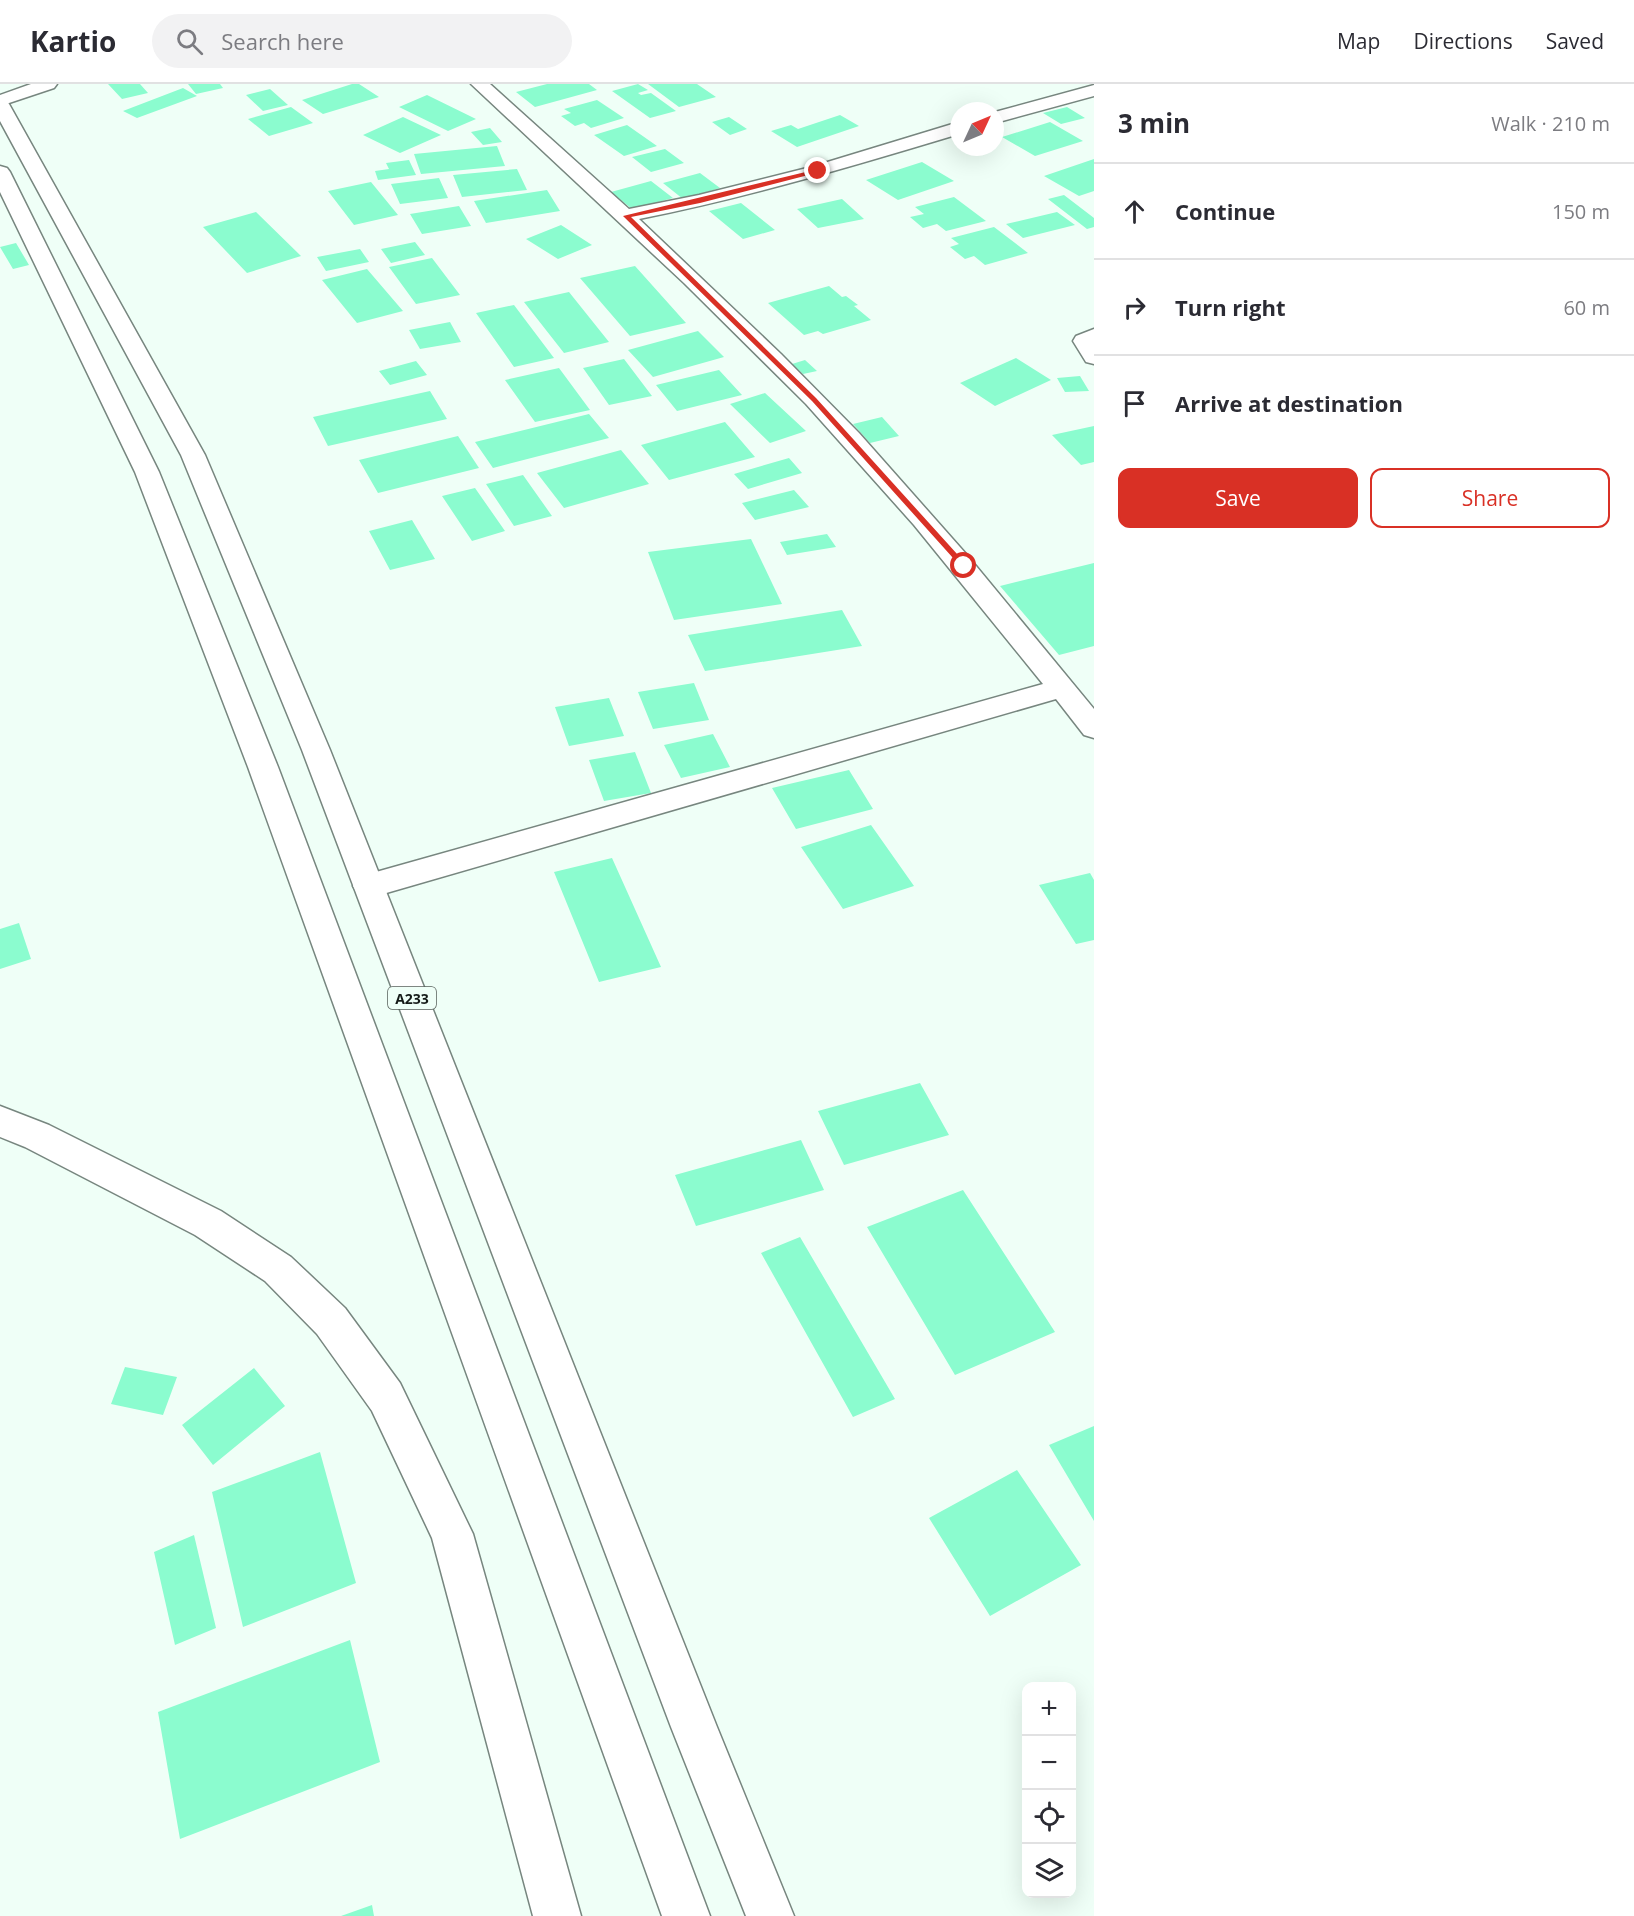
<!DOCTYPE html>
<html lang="en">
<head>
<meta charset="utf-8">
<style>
	body { margin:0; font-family:"Open Sans",sans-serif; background:#f2f2f3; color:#2b2b33 }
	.controls { position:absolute; right:18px; bottom:18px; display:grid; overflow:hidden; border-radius:12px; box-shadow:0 6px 24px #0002 }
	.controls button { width:54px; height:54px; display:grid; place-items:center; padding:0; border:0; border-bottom:2px solid #e1e1e2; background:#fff; color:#2b2b33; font:30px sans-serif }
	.compass { position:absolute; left:950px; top:18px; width:54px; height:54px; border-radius:50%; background:#fff; box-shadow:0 6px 24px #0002; rotate:46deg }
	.stop { position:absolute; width:18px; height:18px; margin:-14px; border:4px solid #d93025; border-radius:50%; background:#fff }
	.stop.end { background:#d93025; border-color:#fff; box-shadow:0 2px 6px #0008 }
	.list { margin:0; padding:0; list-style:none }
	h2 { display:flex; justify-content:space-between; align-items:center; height:78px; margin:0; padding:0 24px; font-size:26px }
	h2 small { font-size:20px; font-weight:400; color:#7c7c81 }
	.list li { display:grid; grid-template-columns:39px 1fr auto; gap:18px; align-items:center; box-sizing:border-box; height:96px; padding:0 24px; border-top:2px solid #e1e1e2 }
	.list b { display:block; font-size:22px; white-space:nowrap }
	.list em { font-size:20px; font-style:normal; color:#7c7c81 }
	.actions { display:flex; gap:12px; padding:18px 24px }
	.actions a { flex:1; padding:14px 0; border:2px solid #d93025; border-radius:12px; text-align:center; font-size:21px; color:#d93025 }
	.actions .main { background:#d93025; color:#fff }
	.icon { flex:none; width:33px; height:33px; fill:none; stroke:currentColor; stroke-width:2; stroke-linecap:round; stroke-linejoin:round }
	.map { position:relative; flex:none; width:1094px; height:1832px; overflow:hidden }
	header { display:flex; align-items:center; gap:36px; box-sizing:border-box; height:84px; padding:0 30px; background:#fff; border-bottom:2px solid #e1e1e2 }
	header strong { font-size:28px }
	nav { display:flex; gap:33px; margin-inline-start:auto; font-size:21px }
	.search { width:420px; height:54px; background:#f2f2f3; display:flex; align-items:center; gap:15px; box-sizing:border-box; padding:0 21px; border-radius:33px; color:#7c7c81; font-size:22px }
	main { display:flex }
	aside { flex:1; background:#fff }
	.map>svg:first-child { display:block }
	.building { fill:#8bfccf }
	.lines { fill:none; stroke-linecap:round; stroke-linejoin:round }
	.minor-casing { stroke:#77867f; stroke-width:3 }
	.trunk-casing { stroke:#77867f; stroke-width:3 }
	.minor { fill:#fff; fill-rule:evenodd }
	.trunk { fill:#fff; fill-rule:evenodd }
	.route { fill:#d93025 }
	.labels { text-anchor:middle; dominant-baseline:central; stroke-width:4.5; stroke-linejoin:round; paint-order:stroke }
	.shield { fill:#effff7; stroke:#565f5a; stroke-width:1.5 }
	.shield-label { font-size:14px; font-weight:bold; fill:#141a17 }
</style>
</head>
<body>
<header>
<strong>Kartio</strong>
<div class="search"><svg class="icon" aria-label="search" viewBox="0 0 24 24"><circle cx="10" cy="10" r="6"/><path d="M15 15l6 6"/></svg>Search here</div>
<nav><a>Map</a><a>Directions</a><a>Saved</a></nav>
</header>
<main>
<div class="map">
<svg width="1094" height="1832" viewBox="0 0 1094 1832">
	<rect width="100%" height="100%" fill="#effff7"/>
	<path class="building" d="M108 0H140L148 9 122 15Z
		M188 0H220L223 4 196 10Z
		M352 0H359L379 13 323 30 302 16Z
		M547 0H589L597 6 535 23 516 8Z
		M638 0 648 6 638 9 641 11 651 9 676 27 650 34 612 7Z
		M648 0H697L716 13 679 23Z
		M183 4 197 12 137 34 123 27Z
		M270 5 288 21 263 27 246 11Z
		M427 11 476 35 448 47 399 23Z
		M597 16 624 34 591 44 584 39 575 42 561 32 571 29 564 25Z
		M291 23 313 39 269 52 248 35Z
		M1067 23 1085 34 1061 40 1043 29Z
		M840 31 859 42 797 63 771 47 791 41 798 45Z
		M403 33 441 51 400 69 363 51Z
		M729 33 747 45 730 51 712 38Z
		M1050 38 1083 57 1035 72 1002 53Z
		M627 41 657 62 624 72 594 51Z
		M490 44 502 58 483 61 471 48Z
		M497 62 505 82 421 90 414 70Z
		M665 65 684 79 651 88 632 73Z
		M1094 75V107L1079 112 1044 92Z
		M409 76 416 91 378 96 375 87 389 85 386 79Z
		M922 78 954 97 898 116 866 96Z
		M517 85 527 106 462 113 453 91Z
		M700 89 720 104 683 115 663 99Z
		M439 94 448 114 400 120 391 100Z
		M651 97 673 114 632 125 611 108Z
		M371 98 398 131 354 141 328 107Z
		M547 106 560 127 486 139 474 117Z
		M1064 111 1094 134V143L1087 145 1048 115Z
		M954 113 986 137 946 147 937 140 923 144 910 133 924 130 915 123Z
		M842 115 864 135 818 144 797 125Z
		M741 119 775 146 743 155 709 127Z
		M459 122 471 142 422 150 410 130Z
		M256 128 301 172 247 189 203 143Z
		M1057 128 1075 141 1023 154 1006 140Z
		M561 141 592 161 558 175 526 155Z
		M994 143 1028 169 985 181 974 172 965 175 950 163 959 160 951 154Z
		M415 158 425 171 391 179 381 165Z
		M16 159 29 181 13 185 0 163Z
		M360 165 369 178 326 187 317 173Z
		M432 174 460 211 416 220 389 183Z
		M635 182 686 239 630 252 580 194Z
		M367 185 403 227 357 239 322 196Z
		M829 202 842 213 846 212 858 221 854 222 871 236 823 250 818 247 804 251 768 219Z
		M569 208 609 258 564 269 524 218Z
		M514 221 554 274 514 283 476 229Z
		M450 238 461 258 420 265 409 246Z
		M698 247 724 273 653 293 628 266Z
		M1016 274 1051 296 995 322 960 299Z
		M624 275 652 312 609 321 583 284Z
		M805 276 817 287 803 290 792 280Z
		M416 277 427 291 390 301 379 287Z
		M559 284 590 326 535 338 505 296Z
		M719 286 742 311 677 327 656 301Z
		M1080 292 1089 307 1065 308 1057 294Z
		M430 307 447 335 328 362 313 333Z
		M765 309 806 347 770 359 730 320Z
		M589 330 609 354 493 384 475 358Z
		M882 333 899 352 870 359 853 340Z
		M725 338 755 373 669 396 641 361Z
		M1094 342V378L1081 381 1052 351Z
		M458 352 479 384 378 409 359 376Z
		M621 366 649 400 564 424 537 389Z
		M789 374 802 389 748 405 734 390Z
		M523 391 552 432 514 442 486 400Z
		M475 404 505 447 472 457 442 412Z
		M794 406 809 423 755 436 742 419Z
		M412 436 435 475 390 486 369 447Z
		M827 450 836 463 787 471 780 458Z
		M751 455 782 520 674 536 648 468Z
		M1094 479V562L1059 571 1000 502Z
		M842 526 862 562 705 587 688 551Z
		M694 599 709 636 653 645 638 608Z
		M609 614 624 652 569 662 555 623Z
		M713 650 730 683 681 694 664 661Z
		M635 668 651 709 604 717 589 676Z
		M849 686 873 725 796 745 772 704Z
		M871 741 914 802 843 825 801 763Z
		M612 774 661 883 599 898 554 788Z
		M1090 789 1094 796V856L1076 860 1039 801Z
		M19 839 31 875 0 885V845Z
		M920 999 949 1051 844 1081 818 1027Z
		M801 1056 824 1106 696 1142 675 1091Z
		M963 1106 1055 1248 955 1291 867 1143Z
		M800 1153 895 1315 853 1333 761 1169Z
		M125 1283 177 1293 163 1331 111 1320Z
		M254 1284 285 1322 213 1381 182 1341Z
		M1094 1342V1437L1049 1361Z
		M320 1368 356 1499 243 1543 212 1408Z
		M1017 1386 1081 1481 990 1532 929 1434Z
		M194 1451 216 1544 175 1561 154 1468Z
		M350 1556 380 1678 180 1755 158 1628Z
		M372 1821 374 1832H341Z"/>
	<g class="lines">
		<defs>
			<path id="minor" d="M31 0H57L54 4 0 22V11Z
				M471 0H490L629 125 699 111 811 83 959 38V50C853 82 748 113 639 135L781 270 859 349 967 471 1094 625V654L1084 651 1056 615 369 814 358 810 353 802 358 794 369 790 1043 600 914 441 806 320 684 199Z
				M1094 1V12L995 39V28Z
				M1094 245V280L1086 278 1073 257 1076 252Z
				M0 1022 49 1041 221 1127 291 1173 345 1224 400 1299 473 1450 581 1832H533L432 1454 372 1327 317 1250 265 1197 195 1151 25 1063 0 1053Z"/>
			<path id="trunk" d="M0 15 6 16 9 20 205 371 330 666 717 1643 794 1832H746L671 1643 302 666 181 371 0 37Z
				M0 82 7 84 10 88 159 388 278 683 710 1832H662L248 683 135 388 0 108Z"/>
		</defs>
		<use href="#minor" class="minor-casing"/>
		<use href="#trunk" class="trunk-casing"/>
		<use href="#minor" class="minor"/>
		<use href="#trunk" class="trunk"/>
	</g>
	<path class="route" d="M818 85 820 88 700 119 631 133 816 314 967 481V484H962L812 317 623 132Z"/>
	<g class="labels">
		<rect class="shield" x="388" y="903" width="48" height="22" rx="4.5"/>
		<g class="shield-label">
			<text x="412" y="914">A233</text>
		</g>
	</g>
</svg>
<div class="controls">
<button>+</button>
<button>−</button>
<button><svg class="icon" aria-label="locate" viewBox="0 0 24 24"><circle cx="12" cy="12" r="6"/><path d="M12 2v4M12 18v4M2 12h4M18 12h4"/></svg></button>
<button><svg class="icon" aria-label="layers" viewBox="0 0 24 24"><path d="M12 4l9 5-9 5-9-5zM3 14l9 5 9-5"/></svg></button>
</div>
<svg class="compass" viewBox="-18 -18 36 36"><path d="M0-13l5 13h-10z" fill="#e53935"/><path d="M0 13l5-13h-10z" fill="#7c7c81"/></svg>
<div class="stop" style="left:964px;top:482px"></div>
<div class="stop end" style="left:818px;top:87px"></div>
</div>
<aside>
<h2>3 min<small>Walk · 210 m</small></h2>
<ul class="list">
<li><svg class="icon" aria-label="ahead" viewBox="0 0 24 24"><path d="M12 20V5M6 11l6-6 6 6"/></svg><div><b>Continue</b></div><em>150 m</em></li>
<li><svg class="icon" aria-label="right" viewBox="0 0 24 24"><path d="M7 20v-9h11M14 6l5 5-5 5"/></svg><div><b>Turn right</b></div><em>60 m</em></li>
<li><svg class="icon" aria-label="arrive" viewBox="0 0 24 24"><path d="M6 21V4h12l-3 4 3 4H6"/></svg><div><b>Arrive at destination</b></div></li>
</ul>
<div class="actions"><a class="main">Save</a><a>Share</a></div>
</aside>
</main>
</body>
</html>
